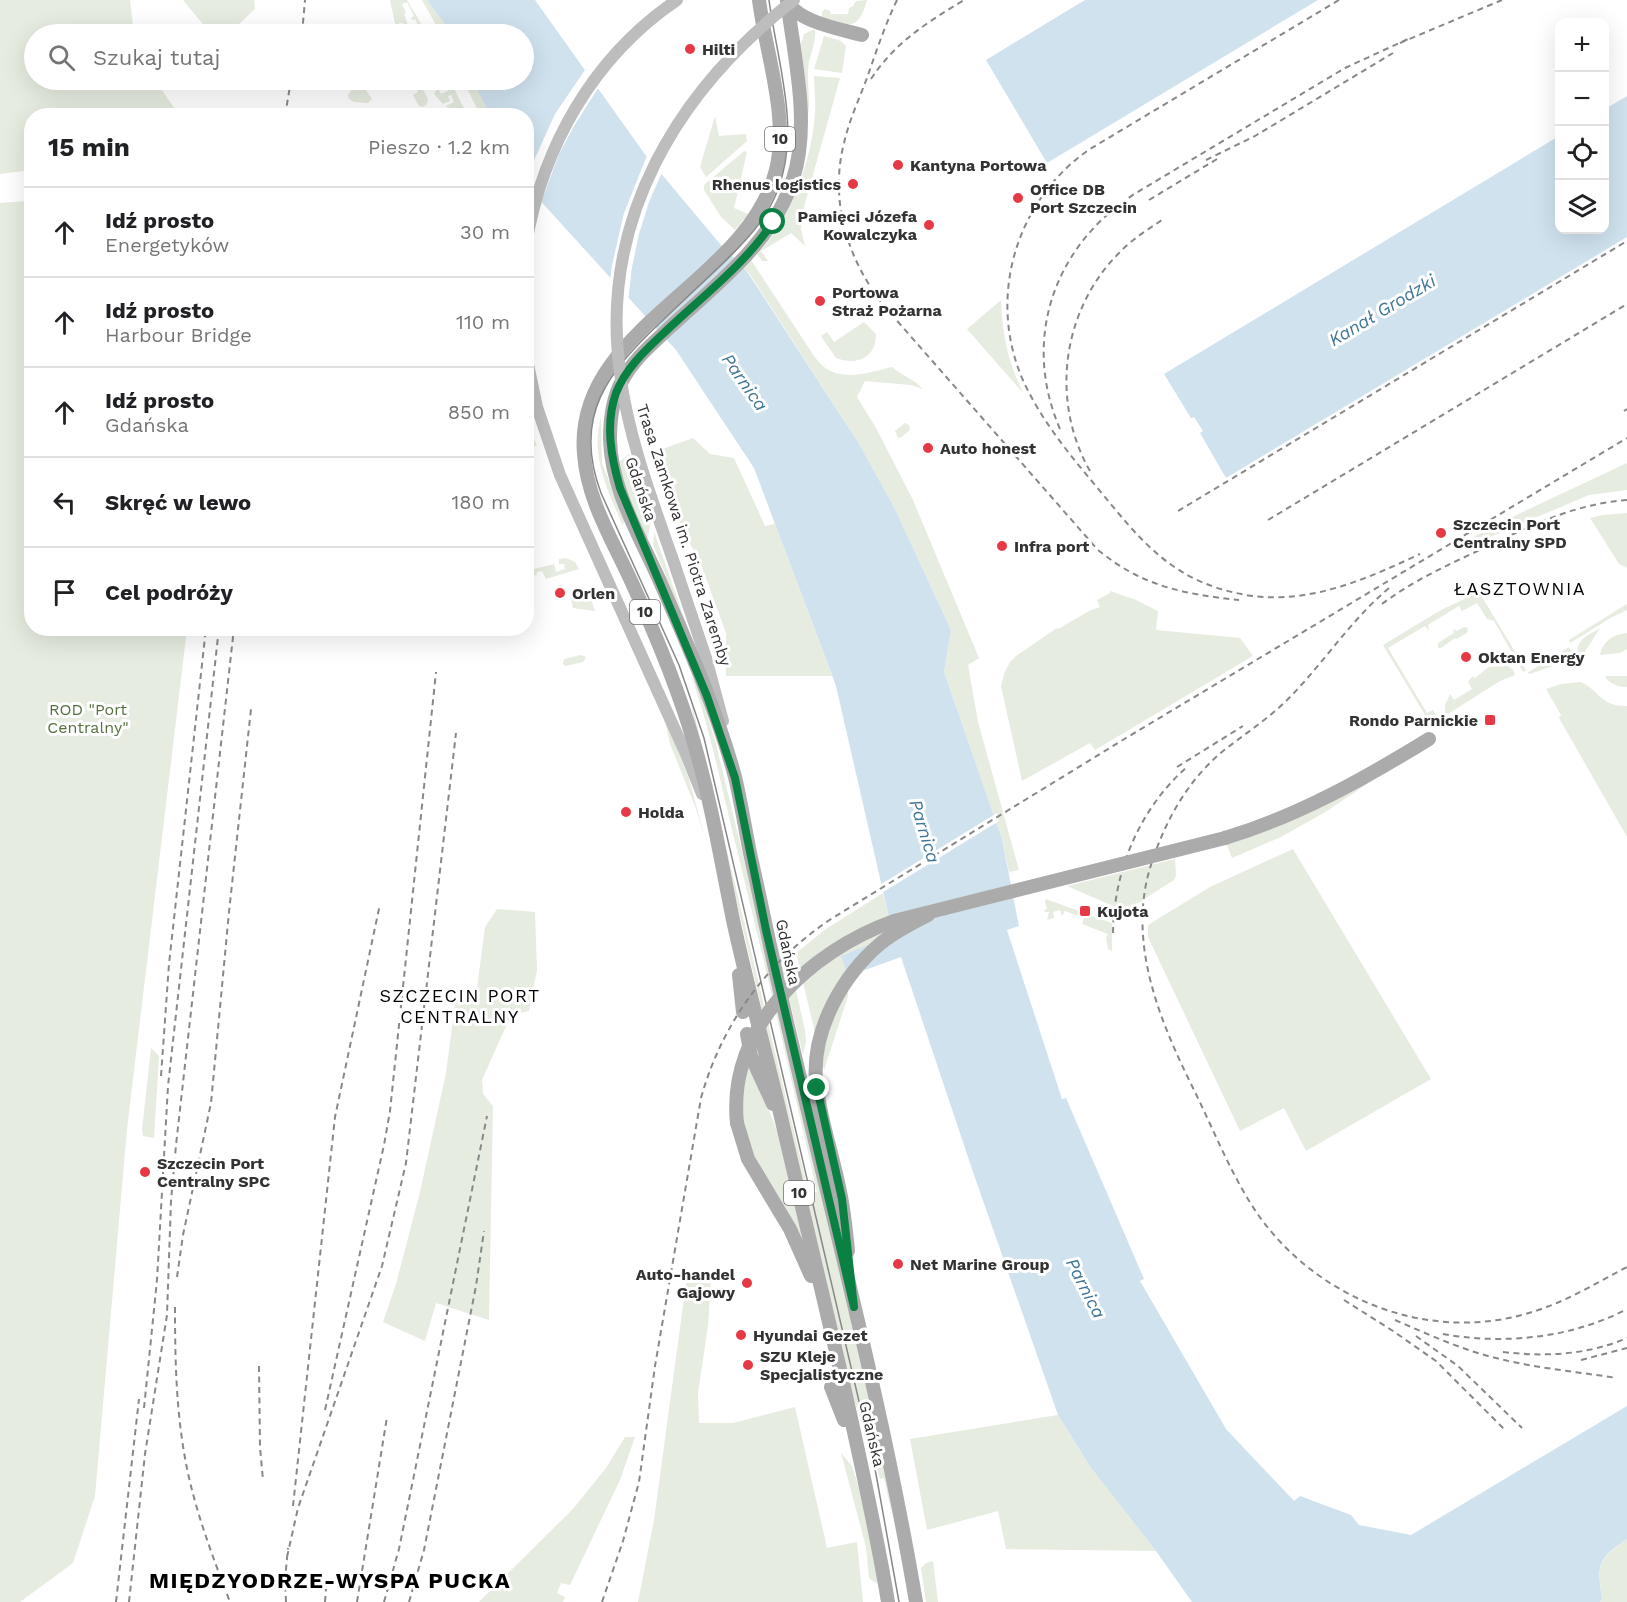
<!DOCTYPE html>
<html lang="pl">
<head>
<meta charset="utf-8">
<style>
	body { margin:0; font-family:"Work Sans",sans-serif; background:#f6f6f6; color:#202124 }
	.controls { position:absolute; right:18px; top:18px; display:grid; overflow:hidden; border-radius:12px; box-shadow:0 6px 24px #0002 }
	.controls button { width:54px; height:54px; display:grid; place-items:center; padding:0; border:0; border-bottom:2px solid #e0e0e0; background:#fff; color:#202124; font:30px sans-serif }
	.stop { position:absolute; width:18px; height:18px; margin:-14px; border:4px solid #0b8043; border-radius:50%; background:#fff }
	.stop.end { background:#0b8043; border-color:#fff; box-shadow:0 2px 6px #0008 }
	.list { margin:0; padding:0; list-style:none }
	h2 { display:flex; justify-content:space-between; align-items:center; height:78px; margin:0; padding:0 24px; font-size:26px }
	h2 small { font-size:20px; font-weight:400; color:#757577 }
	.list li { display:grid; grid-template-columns:39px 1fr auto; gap:18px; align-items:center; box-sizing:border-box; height:90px; padding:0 24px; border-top:2px solid #e0e0e0 }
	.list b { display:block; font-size:22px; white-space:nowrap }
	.list p { margin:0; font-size:20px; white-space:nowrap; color:#757577 }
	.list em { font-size:20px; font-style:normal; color:#757577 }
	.icon { flex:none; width:33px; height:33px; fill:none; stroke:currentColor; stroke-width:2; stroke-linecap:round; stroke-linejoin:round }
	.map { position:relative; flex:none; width:1627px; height:1602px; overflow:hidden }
	.search { position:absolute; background:#fff; box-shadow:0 6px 24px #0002; left:24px; top:24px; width:510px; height:66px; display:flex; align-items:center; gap:15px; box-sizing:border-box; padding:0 21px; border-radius:33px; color:#757577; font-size:22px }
	.panel { position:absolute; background:#fff; box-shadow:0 6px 24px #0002; left:24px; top:108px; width:510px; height:528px; border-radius:24px }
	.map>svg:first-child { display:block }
	.green { fill:#e6ecdf }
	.water { fill:#cfe2ee }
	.pier { fill:#fff }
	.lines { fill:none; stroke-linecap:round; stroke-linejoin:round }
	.secondary { stroke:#bdbdbd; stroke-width:12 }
	.primary { stroke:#ababab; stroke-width:14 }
	.tram { stroke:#888; stroke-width:1.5 }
	.rail { stroke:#888; stroke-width:2; stroke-dasharray:6 4.5; stroke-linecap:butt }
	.secondary-bridge { stroke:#bdbdbd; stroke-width:12 }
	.primary-bridge { stroke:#ababab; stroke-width:14 }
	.route { stroke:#0b8043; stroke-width:8 }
	.poi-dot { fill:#e63946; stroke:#fff; stroke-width:2 }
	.labels { text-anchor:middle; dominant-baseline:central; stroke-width:6; stroke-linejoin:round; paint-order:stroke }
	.shield { fill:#fff; stroke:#707070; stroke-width:1.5 }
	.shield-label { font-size:15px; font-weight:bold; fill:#333 }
	.poi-label { font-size:16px; font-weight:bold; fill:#333; stroke:#fff; text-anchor:start }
	.street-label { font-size:16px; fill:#333; stroke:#fff }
	.park-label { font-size:16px; fill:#56703f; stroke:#fff }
	.water-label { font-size:18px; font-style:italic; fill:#3f7597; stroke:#fff }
	.neighbourhood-label { font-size:18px; letter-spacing:1.5px; fill:#000; stroke:#fff }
	.district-label { font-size:22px; font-weight:bold; letter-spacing:1.5px; fill:#000; stroke:#fff }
</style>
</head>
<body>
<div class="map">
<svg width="1627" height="1602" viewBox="0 0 1627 1602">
	<rect width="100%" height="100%" fill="#fff"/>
	<path class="green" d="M0 0H130L134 34H34V80H155L179 115 32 116 31 170 0 174Z
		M183 0H254L255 9 235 28 211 34Z
		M390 0H407L427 34H412L416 31 418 25 415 19 412 20 411 18 414 16 407 2 402 4 406 13 404 14 409 28 413 26 415 30 406 34 403 23H399V28H396Z
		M422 0H427L430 3 448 28 446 30 448 34H441Z
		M867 0C858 33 849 25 822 17V12L825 9 830 11 831 14H848L849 8 853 6 856 1Z
		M815 29C817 44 808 56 808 71 807 90 812 104 806 122V87L801 44 804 34Z
		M824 36 841 41 846 46 842 73 814 69Z
		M814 76 840 78 802 214 801 229 805 246 791 233 761 251 768 261H762L757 254C790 221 812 160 815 113 816 101 814 88 814 76Z
		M350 80H359L372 99 368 103 354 102 349 99 348 95 352 89Z
		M412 80H418L428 99 427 104 423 107 419 106 413 95 418 92Z
		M450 80 451 82 467 115H455L446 106 454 102 451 95 448 96 450 101 443 104 434 94 438 88 441 94 448 91 446 85 450 82Z
		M463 80H472L490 115H480Z
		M345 109 353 110 417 115 360 116 341 113Z
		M715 116 719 136 746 134 747 141 706 177 700 167Z
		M744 151 747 152 734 208 748 214 735 230 721 217 704 190V185Z
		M31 193 32 628 187 629 127 1129 95 1496 73 1563 20 1602H0V203L26 201Z
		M751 260 814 356C834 385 863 374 892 367 902 376 914 379 923 389L911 385 865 381 857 397 876 428 913 500 979 658 968 665 978 722 1019 870 1009 872 1002 839 944 672 951 630 894 507 858 442 749 273 743 268Z
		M1001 300C1002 333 1008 364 1024 394L967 329Z
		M864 322 876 334C876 358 857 366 836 358L821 336 827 332 834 342Z
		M601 418 602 463 624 521 623 526C608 492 590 455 601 418Z
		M527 421 537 446 527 448Z
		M905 423 909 425 910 430 902 437 898 438 895 431Z
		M693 438 710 454 734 458 765 526 775 524 832 676H726V633L698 556C677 528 667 484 657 451Z
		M629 454 651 522 647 540 627 493 618 463Z
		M1627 463V490L1589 495 1457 551 1455 547 1497 524Z
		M1627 513V568L1619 564 1590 518 1603 515Z
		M654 532 699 660 663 577 666 576 653 545Z
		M566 558 575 562 579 569 546 579 542 571 537 572 536 576 530 572 534 569 554 564 556 572 565 569 564 564H559V559Z
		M587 588 595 611 573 608 570 593Z
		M1110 591 1136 600 1158 611 1156 630 1240 638 1253 656 1095 750 1090 743 1022 781 1001 686 1004 674 1010 662 1016 656 1057 628 1058 629 1089 611 1100 607 1097 600 1110 593Z
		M1479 592 1526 670 1524 672 1522 670 1494 621 1487 619 1477 603 1462 611 1459 606 1428 625 1429 631 1425 626 1388 648 1427 713 1433 710 1437 717V721L1431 725 1383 645 1441 610Z
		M1627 604V610L1612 617 1570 643 1569 640Z
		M1464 627 1468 628 1467 633 1456 639 1455 638 1441 648H1438V643L1454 633 1453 629 1457 631Z
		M1600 628 1585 652 1579 657C1573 640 1588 636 1600 628Z
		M1627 633V649L1620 653 1600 655C1603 641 1613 634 1627 633Z
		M1569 647 1572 654V659L1530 674 1527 673Z
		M581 655 586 657 583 662 566 666 563 664 564 659Z
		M1508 666 1513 670 1515 675 1500 681 1448 714 1445 713V705L1450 694 1454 700 1472 689 1468 682 1473 676 1475 678 1489 667Z
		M690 673 700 691 716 744 756 909 887 1478 892 1515 884 1478 880 1479 868 1436 866 1437 854 1400 694 721 691 700 809 1194 817 1192C791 1078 765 964 737 850 722 791 711 730 690 673Z
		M1606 676H1627V687C1618 687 1611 684 1605 677Z
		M1581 682C1600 691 1601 707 1627 706V837L1559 718 1561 715 1546 689 1561 684Z
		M668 723 689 779 705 838 695 806 670 744 666 725Z
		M1379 776 1327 811 1281 837 1232 858 1227 845 1275 828 1322 807Z
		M1293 849 1431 1079 1306 1151 1284 1108 1240 1131 1148 937V925L1210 887Z
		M1175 859 1176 876 1174 880 1130 908 1120 909 1067 886Z
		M883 893 893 935 848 976V996L824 1070 796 953 826 929Z
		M1046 899 1112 923V951L1108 949 1106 938 1108 934 1082 924 1084 918 1065 911 1062 916 1060 910 1053 912 1054 918 1047 920 1049 912H1045L1044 910 1047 909 1045 902Z
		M497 909 535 912 537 970 529 1011 511 1015 482 1080 483 1094 493 1106 489 1320 436 1303 425 1341 383 1322 396 1284 420 1192 446 1073 457 989 477 988 485 927Z
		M785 942 805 1030 806 1041 803 1055 777 949 778 943Z
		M151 1048 159 1056 154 1138 143 1136 142 1130Z
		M749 1059 779 1136 804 1245 751 1158 740 1114Z
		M688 1269 711 1277 708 1326 698 1393 699 1423H733L795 1407 827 1548 857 1542 863 1602H638L654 1520Z
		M1058 1415 1091 1468 1156 1551 1006 1549 998 1511 927 1530 910 1439Z
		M625 1437H635L620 1480 570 1585 561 1583 557 1593 565 1597 563 1602H479L573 1509 606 1468Z
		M841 1453 852 1466 864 1504 879 1585 869 1578 866 1547Z
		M1627 1539V1602H1600L1602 1599C1597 1565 1598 1559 1627 1539Z
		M933 1561 938 1602H926L921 1568 926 1563Z"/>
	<path class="water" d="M427 0H535L644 153 720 244 748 273 858 442 894 507 951 630 944 672 1002 839 1019 926 1007 930 1062 1099 1066 1098 1144 1279 1140 1281 1226 1429 1294 1501 1300 1496 1351 1515 1359 1525 1411 1535 1627 1406V1539C1597 1559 1597 1565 1602 1599L1600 1602H1192L1156 1551 1091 1468 1058 1415 972 1169 901 957 848 976 841 956 893 935 836 686 754 468 676 350 527 186 526 116 490 115 472 80H524V34H448L446 30 448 28Z
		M1085 0H1318L1047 163 986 60Z
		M1627 96V237L1226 478 1200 433 1203 431 1194 417 1191 418 1164 374 1559 136 1560 230H1604L1605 109Z"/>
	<path class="pier" d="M587 67 600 85 574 126 559 154 540 206 526 191 527 176 555 114Z
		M648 153 663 170 649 202 639 234 632 267 628 302 610 282 612 265 624 213Z
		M997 813 999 821 880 894 878 886Z"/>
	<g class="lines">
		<path class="secondary" d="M526 244C543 146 593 57 677 0
			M526 355 537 407 560 475 686 754 702 794
			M672 557 706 658 723 721"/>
		<path class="primary" d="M759 0C766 54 789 117 776 170 748 284 573 328 584 454 587 500 613 541 632 583 656 635 678 688 694 743 711 801 721 861 733 920 747 985 765 1049 780 1113 801 1203 822 1292 843 1382 859 1455 876 1528 888 1602
			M787 0C794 56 811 124 793 179 773 243 714 286 668 329 651 345 633 360 622 381 612 399 610 419 610 439 611 488 638 533 658 577 686 641 717 710 735 777 741 802 745 828 750 853 764 915 776 977 791 1039 834 1226 884 1412 916 1602
			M787 1C798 22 840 29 862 35
			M1225 838C1298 816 1364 779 1429 739
			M739 975 743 1012
			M747 1034 751 1056 773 1104
			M737 1123 748 1159 790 1229 811 1276
			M848 1251C846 1230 844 1208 839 1187 832 1152 819 1116 816 1080 812 1029 843 975 881 943 895 932 912 923 928 915
			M831 1387 844 1420"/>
		<path class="tram" d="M769 0C777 61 801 129 778 189 767 220 744 243 721 265 701 284 681 303 661 322 608 372 572 416 601 493L679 665 704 738 876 1474 899 1602"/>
		<path class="rail" d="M897 0C885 25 876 52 867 78 859 99 849 121 844 143 829 202 848 261 885 307L1097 549C1141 586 1183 594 1239 600
			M1339 0 1090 149C1017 199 987 295 1022 378 1039 417 1068 453 1096 486 1141 541 1172 582 1246 595 1309 605 1364 580 1420 554
			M302 34 305 0
			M1400 43 1502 0
			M871 79C895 42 928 22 964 0
			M285 116 291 80
			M1206 160 1255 136 1393 53
			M1149 200 1217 159
			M1624 411 1627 409
			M1060 429C1021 339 1054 245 1136 193L1345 68 1408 39
			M1090 471C1050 401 1062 311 1118 254 1131 240 1147 230 1162 220
			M1178 511 1627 241
			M1268 520 1627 304
			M1389 588C1351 620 1325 661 1291 696 1271 717 1246 733 1223 751 1186 782 1164 823 1150 868 1127 945 1161 1024 1195 1092 1215 1133 1233 1179 1259 1216 1320 1301 1431 1344 1532 1312 1566 1302 1596 1283 1627 1267
			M1382 604C1414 580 1448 565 1484 548 1530 526 1574 504 1627 500
			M1177 767 1243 726
			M1113 933C1114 869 1140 808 1188 766
			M161 1076 169 964 206 628
			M177 1277 183 1235 211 1103 229 912 251 709
			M1344 1300 1393 1331 1436 1361 1506 1431
			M175 1307C175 1358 176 1408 185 1458 194 1508 212 1555 230 1602
			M1395 1320C1423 1332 1451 1345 1481 1354 1525 1367 1571 1371 1617 1378
			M1443 1334C1504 1345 1572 1338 1627 1309
			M1416 1336 1458 1366 1522 1428
			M1503 1352C1545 1357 1588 1355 1627 1338
			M1581 1360 1627 1348
			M259 1366 260 1447 263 1480
			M144 1408 157 1280 168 1086 219 628
			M325 1410 384 1145 390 1111 436 672
			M293 1506 335 1117 380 904
			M287 1557 298 1508 382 1266 406 1163 456 733
			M116 1602 139 1399
			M129 1602 145 1454 167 1315 171 1201 176 1145 234 628
			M286 1602 285 1579 288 1548
			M325 1602 326 1589
			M357 1602 387 1417
			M384 1602 399 1549 487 1116
			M409 1602 424 1550 476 1286 484 1231
			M602 1602 623 1541 639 1482 655 1366 701 1098C722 1023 767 962 831 919L1126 738 1627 438"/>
		<path class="secondary-bridge" d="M672 557C651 497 628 436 620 373 599 220 677 91 794 0"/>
		<path class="primary-bridge" d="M737 1123C727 1027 810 951 894 921L1225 838"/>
	</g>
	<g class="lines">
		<path class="route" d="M773 222C746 263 703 296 667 330 647 349 626 367 616 393 605 424 611 457 620 488L707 696 735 778 766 930 854 1307 842 1199 817 1088"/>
	</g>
	<g class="poi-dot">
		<circle cx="690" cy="49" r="6"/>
		<circle cx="898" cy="165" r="6"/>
		<circle cx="853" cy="184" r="6"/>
		<circle cx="1018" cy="198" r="6"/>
		<circle cx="929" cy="225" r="6"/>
		<circle cx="820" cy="301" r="6"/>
		<circle cx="928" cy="448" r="6"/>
		<circle cx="1441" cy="533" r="6"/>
		<circle cx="1002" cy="546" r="6"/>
		<circle cx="560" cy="593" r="6"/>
		<circle cx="1466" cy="657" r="6"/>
		<rect x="1484" y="714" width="12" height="12" rx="3"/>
		<circle cx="626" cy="812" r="6"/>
		<rect x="1079" y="905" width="12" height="12" rx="3"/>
		<circle cx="145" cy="1172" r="6"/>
		<circle cx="898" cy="1264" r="6"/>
		<circle cx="747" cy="1283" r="6"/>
		<circle cx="741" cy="1335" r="6"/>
		<circle cx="748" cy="1365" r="6"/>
	</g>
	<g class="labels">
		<g class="shield">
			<rect x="765" y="127" width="30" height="24" rx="4.5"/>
			<rect x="630" y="600" width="30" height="24" rx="4.5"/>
			<rect x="784" y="1181" width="30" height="24" rx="4.5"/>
		</g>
		<g class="shield-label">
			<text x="780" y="139">10</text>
			<text x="645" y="612">10</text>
			<text x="799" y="1193">10</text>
		</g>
		<g class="poi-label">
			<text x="702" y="49">Hilti</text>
			<text x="910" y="165">Kantyna Portowa</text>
			<text x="841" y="184" text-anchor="end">Rhenus logistics</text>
			<text x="1030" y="189">Office DB<tspan x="1030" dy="18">Port Szczecin</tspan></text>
			<text x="917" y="216" text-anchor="end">Pamięci Józefa<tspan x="917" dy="18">Kowalczyka</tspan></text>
			<text x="832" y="292">Portowa<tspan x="832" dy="18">Straż Pożarna</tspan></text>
			<text x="940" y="448">Auto honest</text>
			<text x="1453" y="524">Szczecin Port<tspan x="1453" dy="18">Centralny SPD</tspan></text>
			<text x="1014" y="546">Infra port</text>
			<text x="572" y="593">Orlen</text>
			<text x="1478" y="657">Oktan Energy</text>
			<text x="1478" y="720" text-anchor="end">Rondo Parnickie</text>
			<text x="638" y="812">Holda</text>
			<text x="1097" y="911">Kujota</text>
			<text x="157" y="1163">Szczecin Port<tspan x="157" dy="18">Centralny SPC</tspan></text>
			<text x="910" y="1264">Net Marine Group</text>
			<text x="735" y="1274" text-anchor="end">Auto-handel<tspan x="735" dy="18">Gajowy</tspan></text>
			<text x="753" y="1335">Hyundai Gezet</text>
			<text x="760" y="1356">SZU Kleje<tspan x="760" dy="18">Specjalistyczne</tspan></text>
		</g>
		<g class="street-label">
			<text transform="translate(641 489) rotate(71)">Gdańska</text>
			<text transform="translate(684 535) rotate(72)">Trasa Zamkowa im. Piotra Zaremby</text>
			<text transform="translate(788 952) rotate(78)">Gdańska</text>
			<text transform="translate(872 1434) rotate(77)">Gdańska</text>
		</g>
		<g class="park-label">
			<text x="88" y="709">ROD "Port<tspan x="88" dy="18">Centralny"</tspan></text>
		</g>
		<g class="water-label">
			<text transform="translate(1382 310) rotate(-31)">Kanał Grodzki</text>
			<text transform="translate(745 382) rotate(55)">Parnica</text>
			<text transform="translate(925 831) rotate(73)">Parnica</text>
			<text transform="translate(1086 1288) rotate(63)">Parnica</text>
		</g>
		<g class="neighbourhood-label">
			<text x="1520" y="588">ŁASZTOWNIA</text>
			<text x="460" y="995">SZCZECIN PORT<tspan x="460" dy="21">CENTRALNY</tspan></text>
		</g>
		<g class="district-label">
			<text x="330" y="1580">MIĘDZYODRZE-WYSPA PUCKA</text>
		</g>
	</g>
</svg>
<div class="controls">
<button>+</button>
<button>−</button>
<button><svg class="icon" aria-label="locate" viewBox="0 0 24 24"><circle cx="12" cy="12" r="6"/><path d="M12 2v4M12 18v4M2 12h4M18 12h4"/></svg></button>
<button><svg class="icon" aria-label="layers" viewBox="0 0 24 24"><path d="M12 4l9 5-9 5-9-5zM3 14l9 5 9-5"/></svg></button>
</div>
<div class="stop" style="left:773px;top:222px"></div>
<div class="stop end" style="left:817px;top:1088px"></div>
<div class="search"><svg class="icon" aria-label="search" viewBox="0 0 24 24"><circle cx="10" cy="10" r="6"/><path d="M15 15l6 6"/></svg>Szukaj tutaj</div>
<section class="panel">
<h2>15 min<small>Pieszo · 1.2 km</small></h2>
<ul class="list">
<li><svg class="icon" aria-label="ahead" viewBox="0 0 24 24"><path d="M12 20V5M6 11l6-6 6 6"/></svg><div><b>Idź prosto</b><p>Energetyków</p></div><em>30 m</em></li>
<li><svg class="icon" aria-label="ahead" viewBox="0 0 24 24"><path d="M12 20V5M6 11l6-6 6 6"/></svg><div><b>Idź prosto</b><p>Harbour Bridge</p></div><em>110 m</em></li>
<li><svg class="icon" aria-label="ahead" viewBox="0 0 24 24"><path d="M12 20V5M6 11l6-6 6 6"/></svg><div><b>Idź prosto</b><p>Gdańska</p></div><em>850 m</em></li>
<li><svg class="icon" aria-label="left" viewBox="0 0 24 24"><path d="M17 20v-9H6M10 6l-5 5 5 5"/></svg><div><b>Skręć w lewo</b></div><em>180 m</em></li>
<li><svg class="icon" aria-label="arrive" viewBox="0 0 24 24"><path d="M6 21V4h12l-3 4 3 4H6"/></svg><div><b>Cel podróży</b></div></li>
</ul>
</section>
</div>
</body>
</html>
